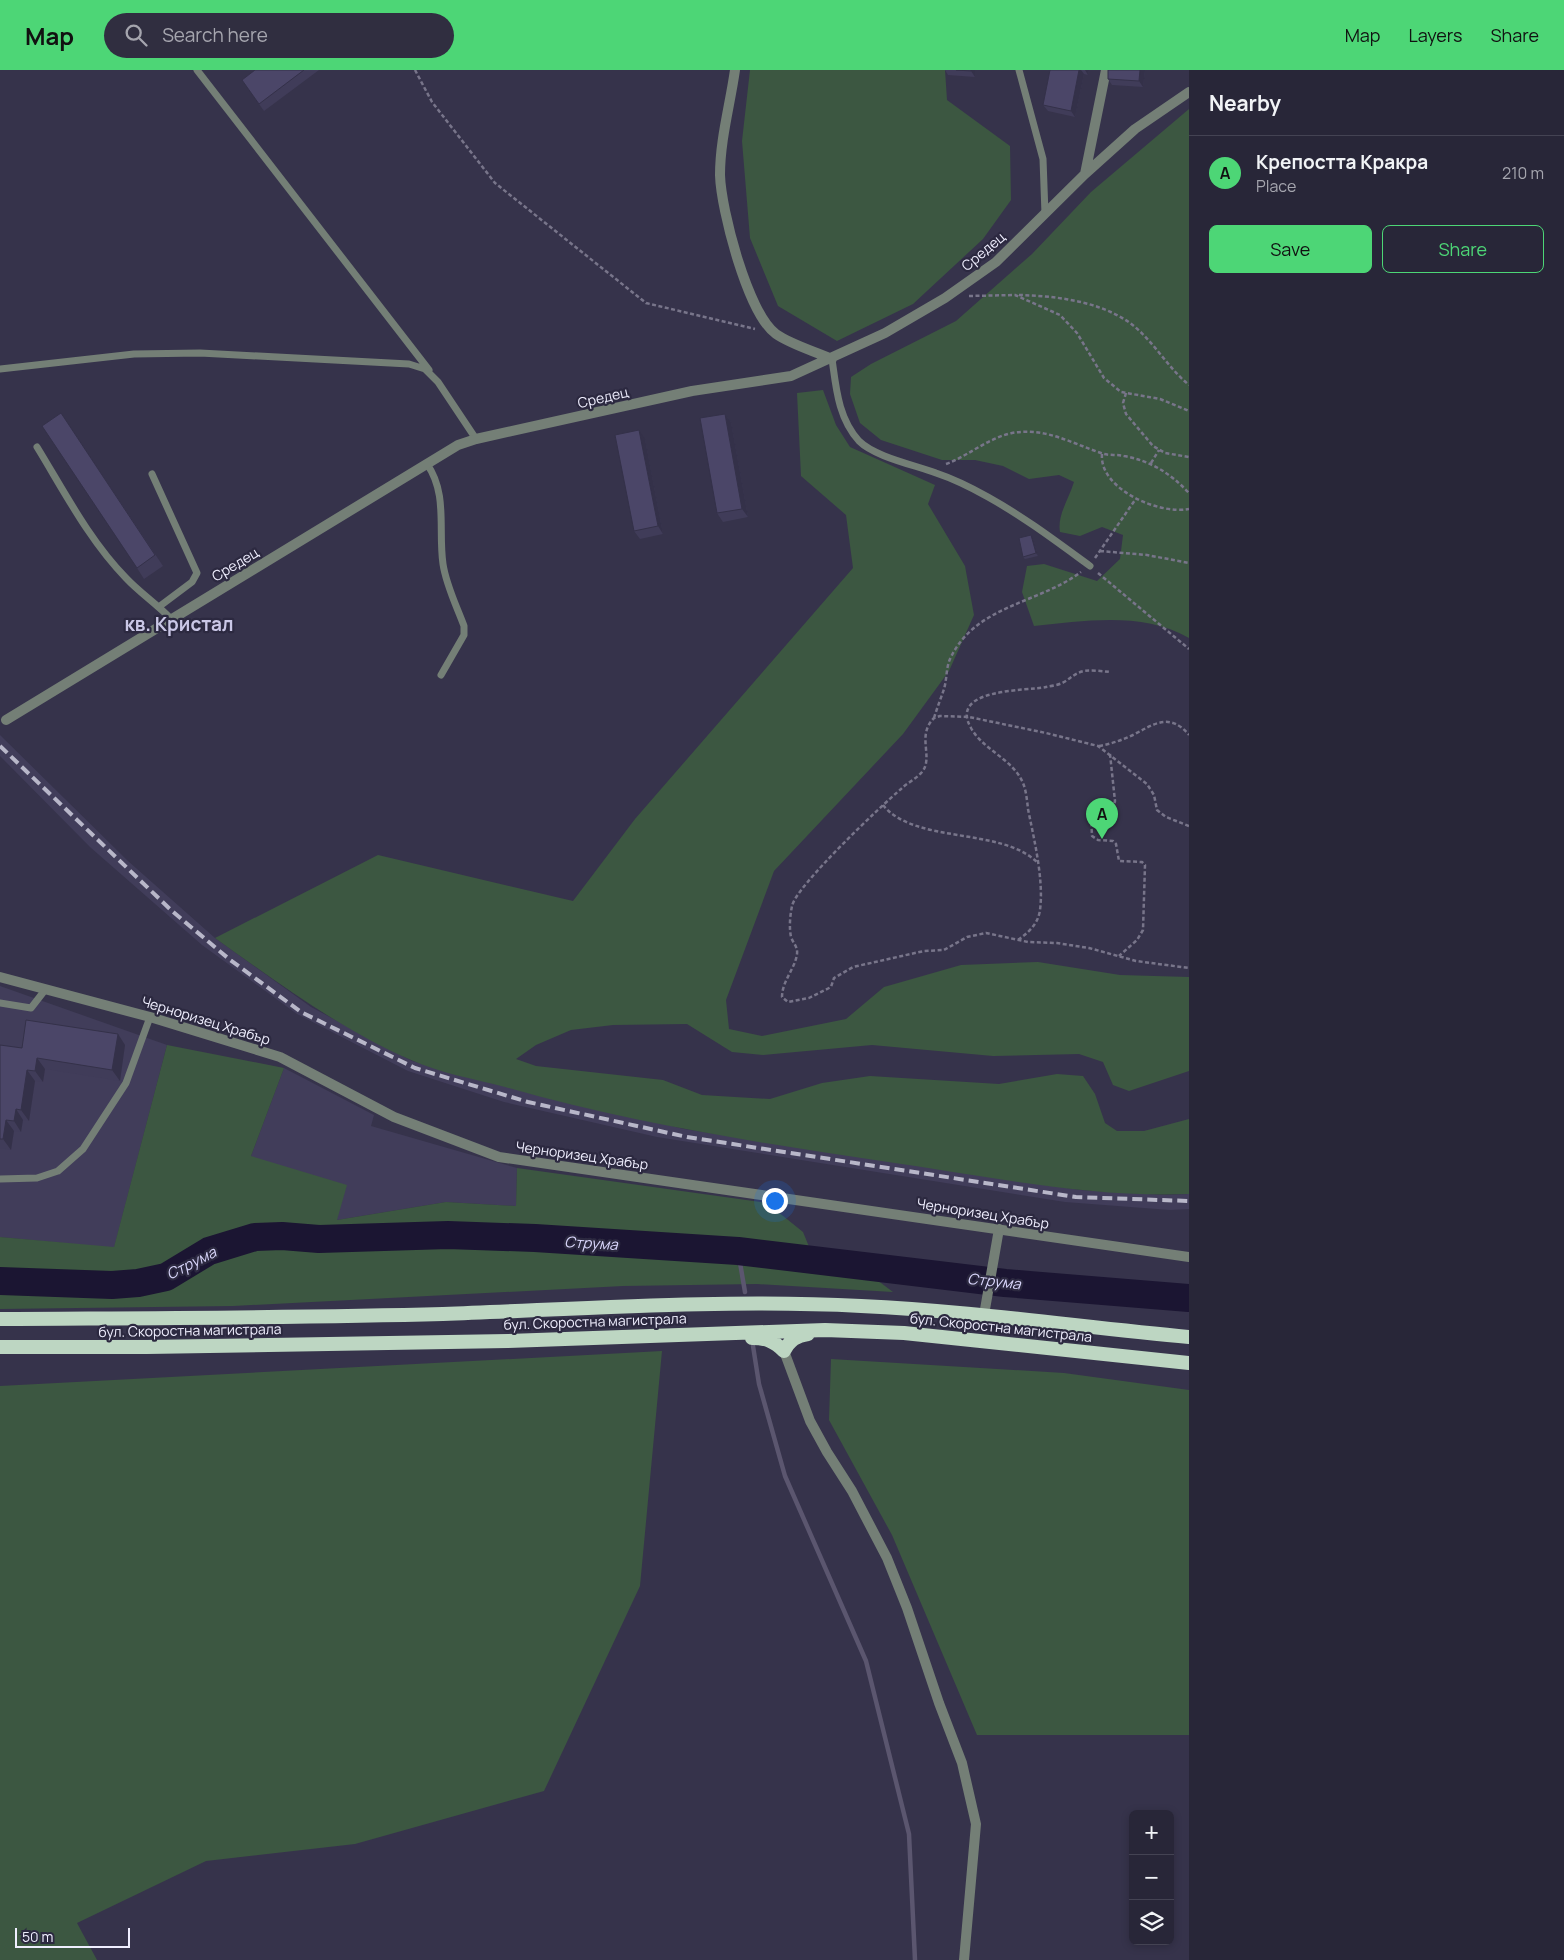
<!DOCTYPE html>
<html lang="en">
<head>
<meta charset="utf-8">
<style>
	body { margin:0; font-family:Manrope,sans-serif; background:#302e40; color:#f1f3f6 }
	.controls { position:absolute; right:15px; bottom:15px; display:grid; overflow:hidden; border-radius:8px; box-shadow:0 2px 8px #0003 }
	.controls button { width:45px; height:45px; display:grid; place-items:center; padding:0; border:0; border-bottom:1px solid #444353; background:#282638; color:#f1f3f6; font:25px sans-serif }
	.scale { position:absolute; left:15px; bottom:12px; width:115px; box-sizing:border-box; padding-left:5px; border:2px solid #efeefe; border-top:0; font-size:14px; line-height:18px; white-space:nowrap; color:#efeefe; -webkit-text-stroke:4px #2c2940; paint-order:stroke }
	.you { position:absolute; left:774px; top:1130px; width:18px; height:18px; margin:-12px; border:4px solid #fff; border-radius:50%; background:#1a73e8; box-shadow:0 0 0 8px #1a73e833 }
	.badge { display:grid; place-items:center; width:32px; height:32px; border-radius:50%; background:#4dd676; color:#111; font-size:16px; font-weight:700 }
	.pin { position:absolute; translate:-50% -41px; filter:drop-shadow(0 1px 2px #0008) }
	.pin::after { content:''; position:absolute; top:26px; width:18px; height:15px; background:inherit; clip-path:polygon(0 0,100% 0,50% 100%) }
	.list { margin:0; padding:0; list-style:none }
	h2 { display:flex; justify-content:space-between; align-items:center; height:65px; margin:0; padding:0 20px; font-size:21px }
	h2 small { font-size:16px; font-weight:400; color:#a5a5ae }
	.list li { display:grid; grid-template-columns:32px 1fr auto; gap:15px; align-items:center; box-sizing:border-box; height:75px; padding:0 20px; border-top:1px solid #444353 }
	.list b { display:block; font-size:19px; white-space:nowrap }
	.list p { margin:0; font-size:16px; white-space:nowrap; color:#a5a5ae }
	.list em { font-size:16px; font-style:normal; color:#a5a5ae }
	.actions { display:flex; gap:10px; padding:15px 20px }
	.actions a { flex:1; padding:11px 0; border:1px solid #4dd676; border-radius:8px; text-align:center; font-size:18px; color:#4dd676 }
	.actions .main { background:#4dd676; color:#111 }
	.icon { flex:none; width:28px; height:28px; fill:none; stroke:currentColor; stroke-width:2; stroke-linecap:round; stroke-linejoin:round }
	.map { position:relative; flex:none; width:1189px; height:1890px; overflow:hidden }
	header { display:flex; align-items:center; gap:30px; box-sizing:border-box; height:70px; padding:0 25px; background:#4dd676; color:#111 }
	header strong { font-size:24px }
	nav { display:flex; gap:28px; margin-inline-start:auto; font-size:18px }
	.search { width:350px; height:45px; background:#302e40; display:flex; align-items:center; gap:12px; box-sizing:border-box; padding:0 18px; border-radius:28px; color:#a5a5ae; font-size:19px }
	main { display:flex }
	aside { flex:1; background:#282638 }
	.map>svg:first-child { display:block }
	.built { fill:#413d5a }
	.green { fill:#3c5741 }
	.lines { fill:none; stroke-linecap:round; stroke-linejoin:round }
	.stream { stroke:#5b566f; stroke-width:4.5 }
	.river { stroke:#1b1532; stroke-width:28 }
	.path { stroke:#78758a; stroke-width:2.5; stroke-dasharray:4 2.5; stroke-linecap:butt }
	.service { stroke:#747f76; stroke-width:7 }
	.pedestrian { stroke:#747f76; stroke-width:10 }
	.minor { stroke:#747f76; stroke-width:10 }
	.trunk { stroke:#bdd6c2; stroke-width:14 }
	.rail { stroke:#b8b7c9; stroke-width:4; stroke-dasharray:10 5; stroke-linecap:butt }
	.wall { fill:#403c59 }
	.shaded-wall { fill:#343149 }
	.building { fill:#4b4668; stroke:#343149 }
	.labels { text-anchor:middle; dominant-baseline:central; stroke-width:4.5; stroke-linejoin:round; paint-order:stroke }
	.street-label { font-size:14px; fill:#efeefe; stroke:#2c2940 }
	.water-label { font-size:15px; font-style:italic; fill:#d9d6fb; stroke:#2c2940 }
	.district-label { font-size:19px; font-weight:bold; fill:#cac7e6; stroke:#2c2940 }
</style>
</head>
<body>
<header>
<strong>Map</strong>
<div class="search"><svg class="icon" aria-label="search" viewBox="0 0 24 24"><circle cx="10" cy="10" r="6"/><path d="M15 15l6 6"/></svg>Search here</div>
<nav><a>Map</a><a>Layers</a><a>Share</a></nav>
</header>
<main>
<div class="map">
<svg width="1189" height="1890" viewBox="0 0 1189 1890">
	<rect width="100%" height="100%" fill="#36334b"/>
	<path class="built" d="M0 665 128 791 215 868 311 937 412 991 684 1059 1080 1120 1164 1125 1189 1124V1139L1170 1140 1065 1132 657 1067 504 1032 408 1001 297 944 202 875 90 777 0 686Z
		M0 916 167 975 114 1178 0 1167Z
		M284 998 374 1045 371 1056 517 1098 516 1136 446 1132 337 1150 251 1086Z"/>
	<path class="green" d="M750 0H945L947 30 1010 76 1011 130 983 169 913 234 837 271 778 236 750 168 742 71Z
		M1189 39V568C1142 541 1085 551 1034 556L1022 522 1027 496 1044 494 1097 511 1120 489 1123 465 1102 457 1080 466 1060 462C1057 445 1069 429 1074 412L1059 405 1029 409 1003 396 975 390H942L881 370 860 353 850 324 851 307 871 294 956 251 1032 184 1091 122Z
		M823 320 836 355 850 377 935 415 928 434 965 496 974 545 949 601 903 664 774 801 726 930 729 959 762 966 846 949 884 917 961 895 1038 892 1120 905 1189 907V1001L1129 1021 1113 1015 1103 992 1079 984 993 986 872 975 763 985 732 982 687 954 613 955 571 960 536 975 516 989 536 996 663 1010 702 1025 770 1029 822 1013 870 1006 999 1014 1057 1004 1083 1006 1095 1024 1105 1053 1117 1061H1144L1189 1049V1124C1088 1128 987 1106 888 1092 759 1073 630 1053 505 1017 474 1009 440 1003 411 990 340 959 278 913 215 868L378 785 573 831 635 749 853 498 846 445 801 406 797 323Z
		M167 975 284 998 251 1086 347 1115 337 1150 446 1132 516 1136 517 1098 767 1133 803 1162 819 1201 873 1207 893 1222 757 1214 623 1216 233 1236 0 1239V1167L114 1177Z
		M662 1281 640 1516 544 1721 355 1774 206 1791 77 1853 97 1890H0V1316Z
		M831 1289 1064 1303 1189 1320V1665H977L892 1465 829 1350Z"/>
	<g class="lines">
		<path class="stream" d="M738 1181 745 1222
			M753 1276 759 1314 785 1406 866 1591 909 1764 915 1890"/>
		<path class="river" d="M0 1211 112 1215 138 1213 166 1207 209 1181 255 1167 282 1166 319 1169 448 1165 535 1168 738 1181 1005 1213 1189 1228"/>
		<path class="path" d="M415 0 432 32 495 113 646 233 755 259
			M1019 225C1056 226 1099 231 1130 253 1153 270 1167 297 1189 315
			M969 226 1015 225 1060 245 1077 263 1104 308 1121 322 1160 329 1189 341
			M1126 323 1123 333 1126 344 1153 376 1165 383 1189 387
			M1102 384C1099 419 1159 445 1189 439
			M1151 393 1159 380
			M946 394C968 386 988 368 1012 363 1045 357 1071 373 1101 383 1108 386 1116 384 1124 386 1151 391 1170 403 1189 423
			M1100 481 1147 485 1189 493
			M1095 488 1135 430
			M1098 503 1189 579
			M934 648C937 638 941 628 944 619 947 609 946 598 950 589 975 535 1038 534 1081 502
			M1099 676C1111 674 1122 670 1133 665 1154 654 1170 642 1189 665
			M1110 684 1115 731 1114 735 1096 740 1091 745 1092 766 1098 770 1113 771 1116 774 1119 791 1142 792 1145 795 1143 860 1137 870 1119 886
			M883 735C914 774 1000 757 1037 792
			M1189 756 1166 747 1157 740 1154 725 1147 714 1098 676 1046 663 969 647 940 646 934 648C916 666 934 687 922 702 916 709 907 713 901 719 881 736 796 816 792 836 790 846 789 857 791 867 793 873 798 877 797 884 795 899 782 911 782 927L788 932 809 928 831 917 834 908 853 897 924 881 944 880 967 867 986 863 1028 872 1057 873 1089 878 1136 891 1189 898
			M1018 870C1029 862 1038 854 1040 840 1044 810 1034 769 1028 739 1027 730 1026 720 1023 713 1013 689 983 680 971 658 948 618 1026 621 1046 617 1051 616 1059 615 1064 612 1071 608 1075 603 1084 601 1092 600 1102 601 1110 602"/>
		<path class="service" d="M197 0 429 300
			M1019 0 1043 89 1045 144
			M832 289C836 317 838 348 859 371 875 387 915 395 936 403 954 409 972 418 988 427 1024 447 1057 472 1090 496
			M0 299 134 284 200 283 409 294 425 299 438 312 476 369
			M37 377C64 421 89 470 126 508 140 523 157 534 171 549
			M427 394C448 424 438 460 443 494 446 515 457 537 464 556V565L441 605
			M152 404 197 503 192 512 160 536
			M0 933 31 938 45 920
			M0 1109 37 1108 58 1101 83 1079 126 1013 150 947"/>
		<path class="pedestrian" d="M984 1245 999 1159"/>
		<path class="minor" d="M735 0C730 35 720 70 720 105 721 140 748 244 776 264 792 275 814 281 832 289
			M1085 104 1106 0
			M6 650 458 375 476 369 692 321 791 306 885 263 945 228 996 192 1085 104 1135 59 1189 22
			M0 907 150 947 280 987 394 1047 499 1087 1189 1187
			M784 1281 810 1351 827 1382 852 1421 887 1488 907 1538 939 1633 962 1693 976 1754 964 1890"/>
		<path class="trunk" d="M0 1249C148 1248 295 1248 443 1244 582 1239 722 1229 861 1236 971 1241 1080 1257 1189 1267
			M752 1268C766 1268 774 1271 784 1281 790 1270 796 1266 808 1264
			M0 1277H147L508 1271 825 1260 904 1263 1189 1293"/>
		<path class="rail" d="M0 676 172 841 229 889 301 942 415 998 528 1032 687 1067 1076 1127 1189 1131"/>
	</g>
	<path class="wall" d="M255 0H319L264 41 242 10Z
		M945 0H975V7L948 5Z
		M1050 0H1089L1088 5 1084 4 1075 47 1048 41 1043 35Z
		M1145 0 1143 17 1112 15 1108 9Z
		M61 343 163 496 144 509 137 498Z
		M725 344 731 352 748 447 723 452 717 443Z
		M645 369 663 464 640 469 634 461Z
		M1031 465 1033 468 1038 486 1025 489 1023 487Z
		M118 964 125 975 120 1011 45 999 43 1012 35 1011 29 1051 23 1050 21 1062 14 1061 11 1080 0 1078V975L22 978Z"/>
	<path class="shaded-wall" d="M971 0H975V7L971 1Z
		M1079 0H1081L1084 4 1075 47 1071 41Z
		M1085 0H1089L1088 5Z
		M1140 0H1145L1143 17 1139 11Z
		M725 344 731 352 748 447 742 439Z
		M639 360 645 369 663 464 658 456Z
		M1031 465 1033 468 1038 486 1036 483Z
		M118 964 125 975 120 1011 112 1000Z
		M37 988 45 999 43 1012 35 1001Z
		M27 1000 35 1011 29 1051 21 1040Z
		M16 1039 23 1050 21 1062 14 1051Z
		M6 1050 14 1061 11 1080 3 1069Z"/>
	<path class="building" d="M255 0H304L259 34 242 10Z
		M956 0H971V1Z
		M1050 0H1079L1071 41 1043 35Z
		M1108 0H1140L1139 11 1108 9Z
		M61 343 155 485 137 498 42 356Z
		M725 344 742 439 717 443 700 348Z
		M639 360 658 456 634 461 615 365Z
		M1031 465 1036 483 1023 487 1019 468Z
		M26 950 118 964 112 1000 37 988 35 1001 27 1000 21 1040 16 1039 14 1051 6 1050 3 1069H0V975L22 978Z"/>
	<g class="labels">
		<g class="street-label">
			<text transform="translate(983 181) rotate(-40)">Средец</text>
			<text transform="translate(603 327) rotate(-13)">Средец</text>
			<text transform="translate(235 494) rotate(-31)">Средец</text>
			<text transform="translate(206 950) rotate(17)">Черноризец Храбър</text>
			<text transform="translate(582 1085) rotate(8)">Черноризец Храбър</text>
			<text transform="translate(983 1143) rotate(9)">Черноризец Храбър</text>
			<text transform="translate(595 1251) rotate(-2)">бул. Скоростна магистрала</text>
			<text transform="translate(1001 1257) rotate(6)">бул. Скоростна магистрала</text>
			<text transform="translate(190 1260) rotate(-1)">бул. Скоростна магистрала</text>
		</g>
		<g class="water-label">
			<text transform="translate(591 1173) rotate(3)">Струма</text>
			<text transform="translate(191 1193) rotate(-27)">Струма</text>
			<text transform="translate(994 1211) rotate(6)">Струма</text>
		</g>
		<g class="district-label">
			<text x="179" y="554">кв. Кристал</text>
		</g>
	</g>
</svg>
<div class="controls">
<button>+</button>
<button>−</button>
<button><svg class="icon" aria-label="layers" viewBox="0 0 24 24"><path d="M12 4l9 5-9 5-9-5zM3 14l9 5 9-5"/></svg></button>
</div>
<div class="scale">50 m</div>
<div class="you"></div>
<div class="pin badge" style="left:1102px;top:769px">A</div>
</div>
<aside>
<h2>Nearby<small></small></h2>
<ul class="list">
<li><span class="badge">A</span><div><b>Крепостта Кракра</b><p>Place</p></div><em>210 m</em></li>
</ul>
<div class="actions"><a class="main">Save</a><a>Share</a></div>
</aside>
</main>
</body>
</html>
